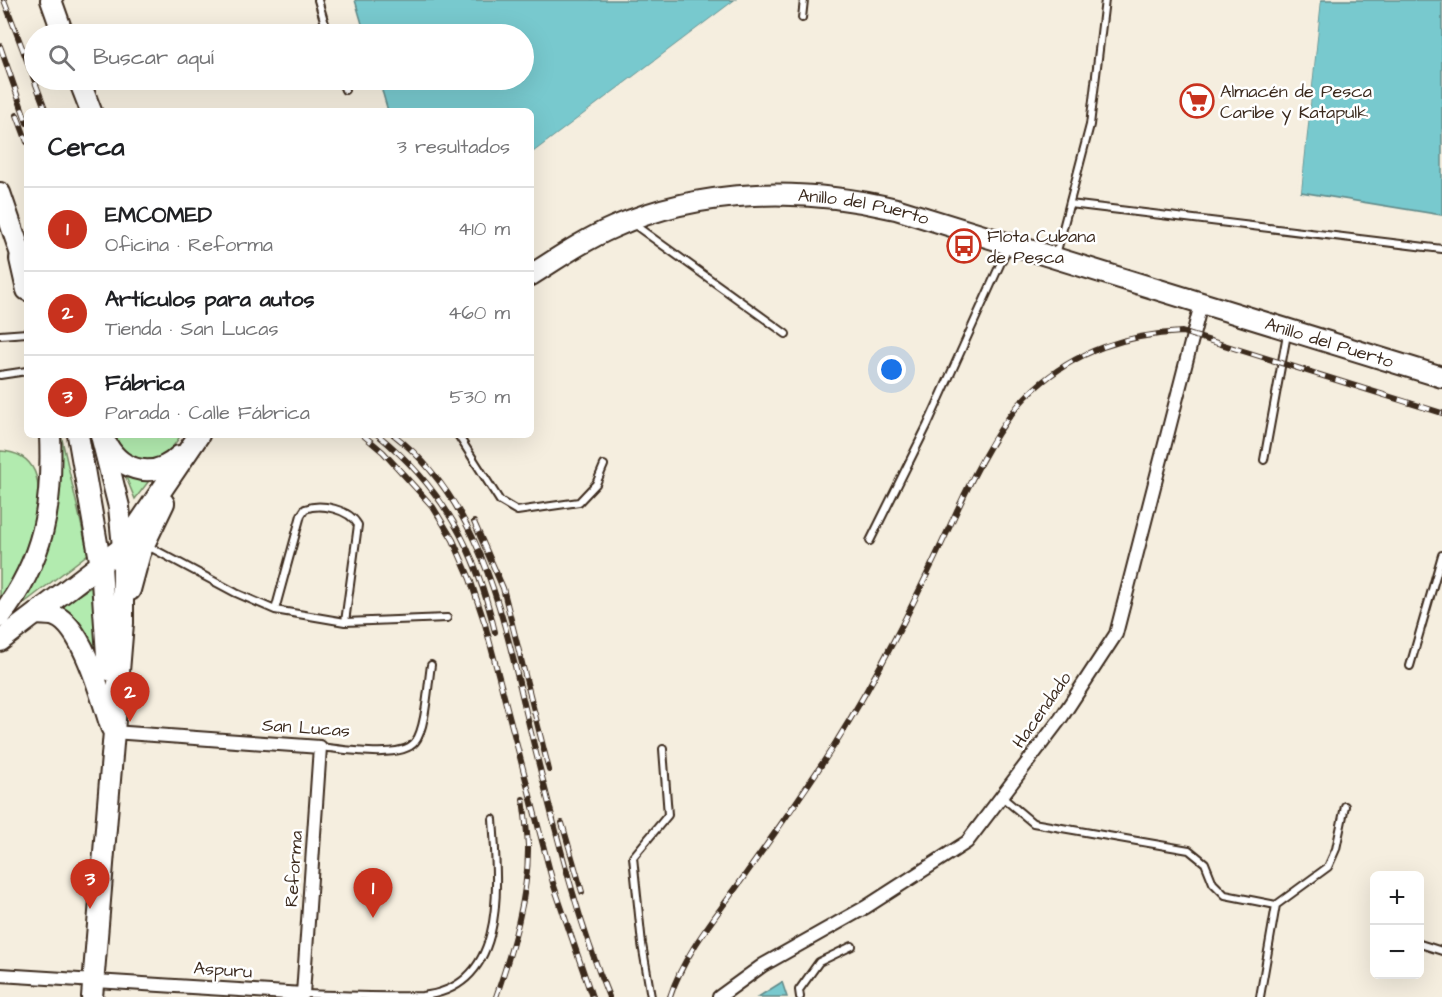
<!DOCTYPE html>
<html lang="es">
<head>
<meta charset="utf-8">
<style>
	body { margin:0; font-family:"Architects Daughter",sans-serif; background:#f6f6f6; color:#202124 }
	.controls { position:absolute; right:18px; bottom:18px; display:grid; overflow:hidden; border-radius:9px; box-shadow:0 6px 24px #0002 }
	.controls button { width:54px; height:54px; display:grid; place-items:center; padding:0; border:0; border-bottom:2px solid #e0e0e0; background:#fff; color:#202124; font:30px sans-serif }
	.you { position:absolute; left:892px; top:370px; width:21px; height:21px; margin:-15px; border:4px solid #fff; border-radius:50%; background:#1a73e8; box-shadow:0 0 0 9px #1a73e833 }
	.badge { display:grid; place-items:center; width:39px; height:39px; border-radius:50%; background:#c8321e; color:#fff; font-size:20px; font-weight:700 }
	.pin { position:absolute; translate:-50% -50px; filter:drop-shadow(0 2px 3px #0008) }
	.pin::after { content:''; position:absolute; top:32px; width:21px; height:18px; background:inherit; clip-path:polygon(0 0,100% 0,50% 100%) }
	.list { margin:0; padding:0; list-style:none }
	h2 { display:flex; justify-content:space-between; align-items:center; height:78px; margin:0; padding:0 24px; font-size:26px }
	h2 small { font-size:20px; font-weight:400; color:#757577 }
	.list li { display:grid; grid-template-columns:39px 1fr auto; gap:18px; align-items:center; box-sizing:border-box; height:84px; padding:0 24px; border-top:2px solid #e0e0e0 }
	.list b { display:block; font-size:22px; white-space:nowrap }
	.list p { margin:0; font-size:20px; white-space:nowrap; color:#757577 }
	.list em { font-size:20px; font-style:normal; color:#757577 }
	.icon { flex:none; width:33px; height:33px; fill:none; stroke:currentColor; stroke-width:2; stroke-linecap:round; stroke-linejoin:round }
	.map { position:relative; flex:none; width:1442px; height:997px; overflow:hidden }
	.search { position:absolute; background:#fff; box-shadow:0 6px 24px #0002; left:24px; top:24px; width:510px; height:66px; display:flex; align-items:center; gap:15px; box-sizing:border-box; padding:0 21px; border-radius:33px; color:#757577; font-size:22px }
	.panel { position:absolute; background:#fff; box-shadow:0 6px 24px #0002; left:24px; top:108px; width:510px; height:330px; border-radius:9px }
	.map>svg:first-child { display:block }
	.green { fill:#b2ebaf; stroke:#768a66; stroke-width:1.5 }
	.water { fill:#78c9ce; stroke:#608988; stroke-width:1.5 }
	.pier { fill:#f5eedf }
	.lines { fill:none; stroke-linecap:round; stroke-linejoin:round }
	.lane-casing { stroke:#3b2a1e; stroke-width:10 }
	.street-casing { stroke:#3b2a1e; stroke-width:16 }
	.primary-casing { stroke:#3b2a1e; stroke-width:24 }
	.lane { stroke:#fff; stroke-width:6 }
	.street { stroke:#fff; stroke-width:12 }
	.primary { stroke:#fff; stroke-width:20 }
	.rail-casing { stroke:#3b2a1e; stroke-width:6 }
	.rail { stroke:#fff; stroke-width:4; stroke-dasharray:11; stroke-linecap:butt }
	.labels { text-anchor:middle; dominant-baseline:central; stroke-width:5; stroke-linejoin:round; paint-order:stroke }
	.poi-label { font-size:18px; fill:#3b2a1e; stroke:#fff; text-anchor:start }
	.street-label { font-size:18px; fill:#3b2a1e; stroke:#fff }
</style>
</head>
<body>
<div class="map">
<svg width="1442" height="997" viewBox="0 0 1442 997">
	<rect width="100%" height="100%" fill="#f5eedf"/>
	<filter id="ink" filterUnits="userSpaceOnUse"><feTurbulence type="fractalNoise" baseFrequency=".0167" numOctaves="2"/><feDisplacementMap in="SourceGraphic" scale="12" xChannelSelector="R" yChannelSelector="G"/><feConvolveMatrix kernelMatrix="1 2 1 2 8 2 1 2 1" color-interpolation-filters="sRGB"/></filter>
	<g filter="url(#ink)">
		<path class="green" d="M56 435H61L88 554 11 613 41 562Z
			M115 435H181C176 442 170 452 163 457 142 472 122 454 115 435Z
			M0 451C75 454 20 570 0 603Z
			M123 470 152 477 135 499Z
			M94 585 97 669 54 611Z"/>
		<path class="water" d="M355 0H735L531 154V111H388L379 80H524V34H365Z
			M1321 0H1442V215L1301 192Z
			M782 982 787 997H758Z"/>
		<path class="pier" d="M735 0H738L737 4 531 157V154Z
			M1318 0H1321L1301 192H1298Z"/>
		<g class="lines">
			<defs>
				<path id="lane" d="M318 0 328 34
					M802 18 804 0
					M341 80 345 90
					M1070 204 1442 249
					M632 223 786 334
					M1056 255 1090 125 1105 0
					M0 335 27 333
					M0 375 27 371
					M458 435 500 501 517 511 579 502 596 484 604 465
					M1264 460 1287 334
					M870 541 927 426 1008 247
					M146 545 236 593 275 610 345 622 447 618
					M275 610 301 515 305 509C321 503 349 509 358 525L345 622
					M1410 666 1442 555
					M320 747C341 749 401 760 415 742 426 729 428 683 431 665
					M1002 797 1033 823 1189 850 1205 863 1213 883 1225 895 1276 905 1328 867 1336 849 1345 806
					M1420 944 1442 951
					M303 994C339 995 388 997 422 996 510 987 497 882 493 819
					M651 997 642 944 633 857 668 815 663 749
					M800 997 799 990 819 962 852 946
					M1260 997 1276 905"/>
				<path id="street" d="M0 975 303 994 320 747 113 732
					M719 997 763 965 866 907 967 842 1061 718 1116 634 1201 304"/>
				<g id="primary">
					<path d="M51 0 63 34"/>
					<path d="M79 80 91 111"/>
					<path d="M0 193 27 272"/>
					<path d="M20 259 27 290"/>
					<path id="s1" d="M531 275C558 258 584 240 614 227 702 188 803 187 896 209L1442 377"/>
					<path d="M78 435 101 566 108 670"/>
					<path d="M107 445C123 473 156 479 179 456"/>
					<path d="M130 590 140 553 164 503"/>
					<path d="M36 614C42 615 49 614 55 616 83 626 102 700 111 727"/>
					<path d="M0 617C44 560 53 505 50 435"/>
					<path d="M0 641 123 547 199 435"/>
					<path d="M92 997 123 623V547L119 507 101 435"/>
				</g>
			</defs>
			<use href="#lane" class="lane-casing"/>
			<use href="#street" class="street-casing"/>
			<use href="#primary" class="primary-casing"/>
			<use href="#lane" class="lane"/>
			<use href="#street" class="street"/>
			<use href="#primary" class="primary"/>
			<defs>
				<path id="rail" d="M4 0 46 111
					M0 46 27 123
					M17 115 27 142
					M363 435 383 452 433 507 453 540 470 579 485 624 553 883 592 997
					M378 435C443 488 476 550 495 632
					M394 435C489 509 507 639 535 749 556 832 576 917 609 997
					M474 522 503 588 549 770
					M562 823 582 892
					M496 997C512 950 529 895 528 845 527 830 525 814 523 799
					M670 997C683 956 713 920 738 885 770 840 803 794 833 747 880 673 918 595 955 515 973 475 1001 418 1034 389 1077 350 1126 335 1182 332L1442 413"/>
			</defs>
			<use href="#rail" class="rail-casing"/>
			<use href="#rail" class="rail"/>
		</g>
	</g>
	<defs>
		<symbol id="supermarket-ring" viewBox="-11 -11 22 22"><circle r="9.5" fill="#fff" stroke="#c8321e" stroke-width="1.5"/><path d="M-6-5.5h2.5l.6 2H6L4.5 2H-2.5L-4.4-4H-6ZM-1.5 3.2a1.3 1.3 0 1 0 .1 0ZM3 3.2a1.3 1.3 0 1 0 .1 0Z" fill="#c8321e"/></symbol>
		<symbol id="bus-ring" viewBox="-11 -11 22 22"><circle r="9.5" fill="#fff" stroke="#c8321e" stroke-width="1.5"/><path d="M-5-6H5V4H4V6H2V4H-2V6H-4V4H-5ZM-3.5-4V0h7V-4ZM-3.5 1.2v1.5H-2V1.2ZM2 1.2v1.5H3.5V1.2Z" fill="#c8321e"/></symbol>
	</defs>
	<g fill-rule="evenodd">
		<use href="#supermarket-ring" x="1178" y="82" width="38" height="38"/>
		<use href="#bus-ring" x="945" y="227" width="38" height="38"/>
	</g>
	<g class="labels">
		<g class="poi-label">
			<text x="1220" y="91">Almacén de Pesca<tspan x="1220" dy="21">Caribe y Katapulk</tspan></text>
			<text x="987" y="236">Flota Cubana<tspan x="987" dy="21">de Pesca</tspan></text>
		</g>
		<g class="street-label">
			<text stroke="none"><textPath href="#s1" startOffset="351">Anillo del Puerto</textPath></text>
			<text stroke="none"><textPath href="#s1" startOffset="837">Anillo del Puerto</textPath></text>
			<text transform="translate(1042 710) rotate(-55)">Hacendado</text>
			<text transform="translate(306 728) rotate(4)">San Lucas</text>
			<text transform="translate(294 869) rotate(-86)">Reforma</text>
			<text transform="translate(223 970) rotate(4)">Aspuru</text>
		</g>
	</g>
</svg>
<div class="controls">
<button>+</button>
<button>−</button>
</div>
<div class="you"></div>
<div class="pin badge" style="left:373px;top:918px">1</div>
<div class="pin badge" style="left:130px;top:722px">2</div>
<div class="pin badge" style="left:90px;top:909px">3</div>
<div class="search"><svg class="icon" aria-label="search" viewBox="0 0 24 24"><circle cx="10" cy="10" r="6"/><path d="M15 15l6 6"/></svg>Buscar aquí</div>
<section class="panel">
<h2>Cerca<small>3 resultados</small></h2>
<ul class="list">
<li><span class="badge">1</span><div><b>EMCOMED</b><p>Oficina · Reforma</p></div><em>410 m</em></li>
<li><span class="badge">2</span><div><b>Artículos para autos</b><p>Tienda · San Lucas</p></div><em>460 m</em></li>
<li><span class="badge">3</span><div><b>Fábrica</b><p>Parada · Calle Fábrica</p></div><em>530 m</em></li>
</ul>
</section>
</div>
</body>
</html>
